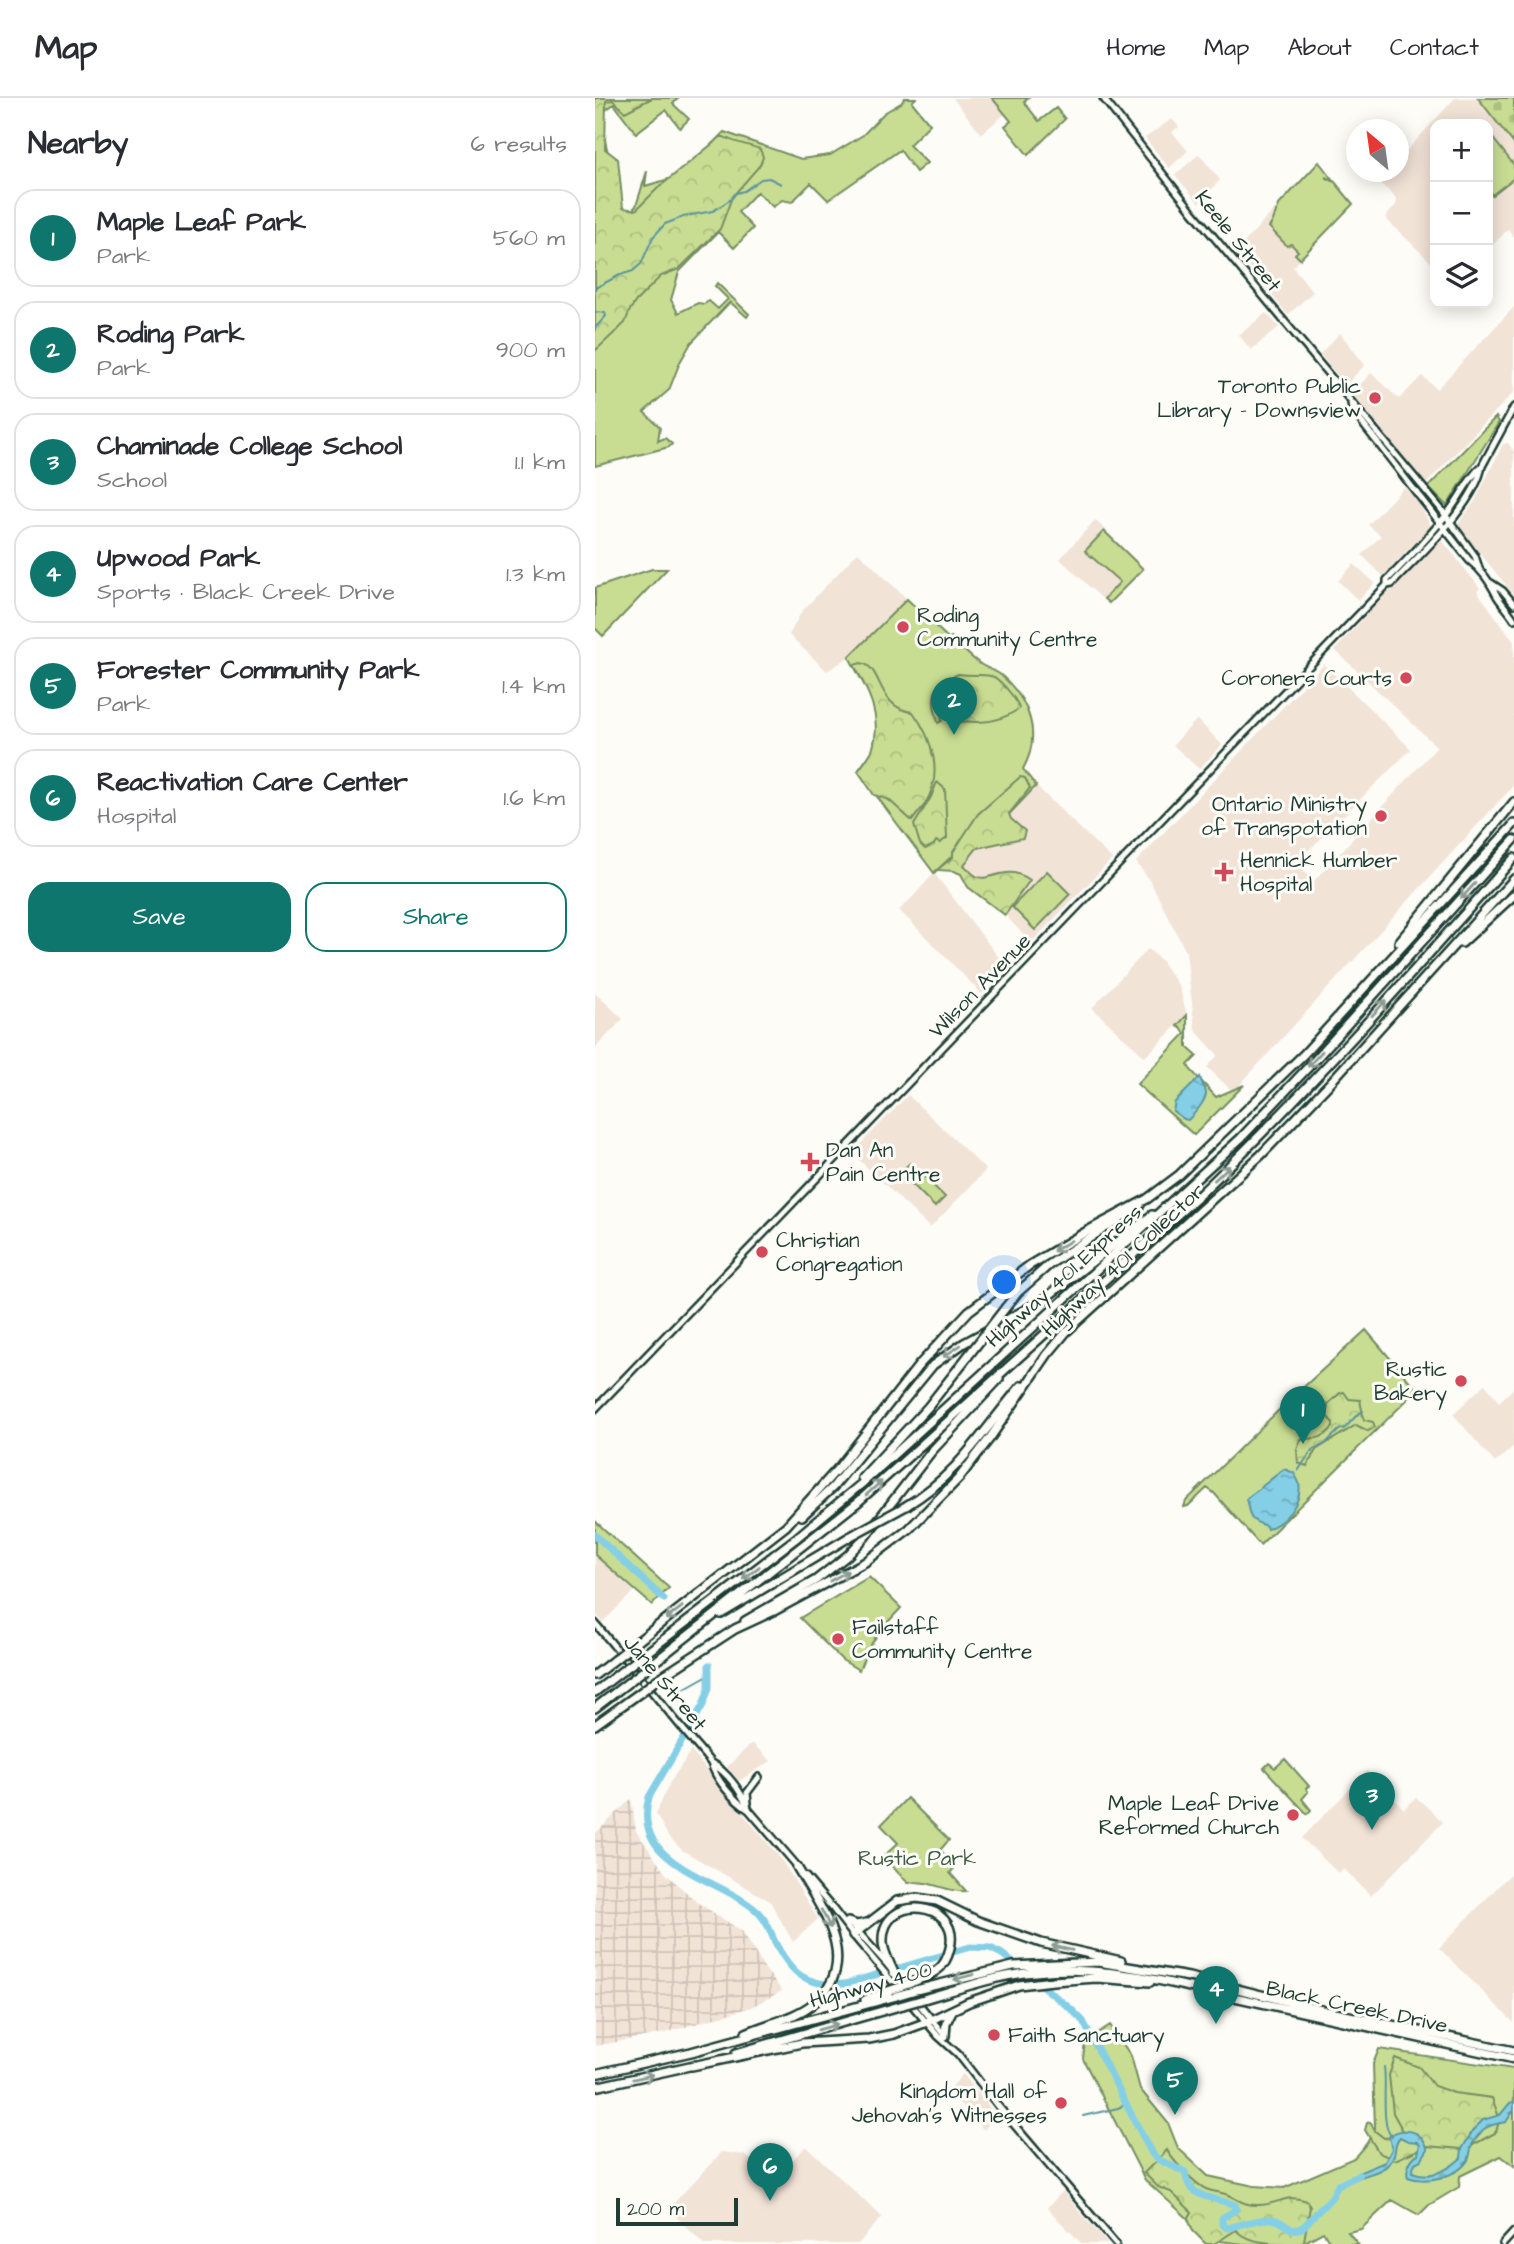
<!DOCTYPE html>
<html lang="en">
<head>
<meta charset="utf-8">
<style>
	body { margin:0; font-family:"Architects Daughter",sans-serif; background:#f7f7f7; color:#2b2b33 }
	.controls { position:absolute; right:21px; top:21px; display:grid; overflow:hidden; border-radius:14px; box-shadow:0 4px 18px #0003 }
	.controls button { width:63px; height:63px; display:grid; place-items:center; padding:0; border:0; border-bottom:2px solid #e1e1e2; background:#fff; color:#2b2b33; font:35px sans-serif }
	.compass { position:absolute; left:751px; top:21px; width:63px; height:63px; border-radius:50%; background:#fff; box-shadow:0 4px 18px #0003; rotate:331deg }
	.scale { position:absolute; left:21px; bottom:18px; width:122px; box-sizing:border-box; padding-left:7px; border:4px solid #1f3d34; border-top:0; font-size:19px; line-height:24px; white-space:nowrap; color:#1f3d34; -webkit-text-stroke:5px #fdfcf7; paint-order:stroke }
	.you { position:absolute; left:410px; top:1185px; width:24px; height:24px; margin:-18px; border:5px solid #fff; border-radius:50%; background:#1a73e8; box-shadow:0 0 0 10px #1a73e833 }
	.badge { display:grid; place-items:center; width:46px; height:46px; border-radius:50%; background:#0f766e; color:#fff; font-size:23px; font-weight:700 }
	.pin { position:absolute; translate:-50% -58px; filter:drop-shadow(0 2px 4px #0008) }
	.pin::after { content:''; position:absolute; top:37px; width:24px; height:21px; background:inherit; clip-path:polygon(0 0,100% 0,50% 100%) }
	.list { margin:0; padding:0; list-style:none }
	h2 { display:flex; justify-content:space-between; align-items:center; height:91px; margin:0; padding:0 28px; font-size:30px }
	h2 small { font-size:23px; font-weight:400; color:#7c7c81 }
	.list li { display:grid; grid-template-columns:46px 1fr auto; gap:21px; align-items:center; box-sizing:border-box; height:98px; margin:0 14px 14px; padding:0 14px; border:2px solid #e1e1e2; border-radius:21px }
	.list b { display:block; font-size:26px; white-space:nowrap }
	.list p { margin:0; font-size:23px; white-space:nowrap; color:#7c7c81 }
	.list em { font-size:23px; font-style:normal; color:#7c7c81 }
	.actions { display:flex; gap:14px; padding:21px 28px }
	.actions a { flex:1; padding:16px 0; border:2px solid #0f766e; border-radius:21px; text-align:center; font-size:24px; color:#0f766e }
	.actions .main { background:#0f766e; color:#fff }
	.icon { flex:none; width:38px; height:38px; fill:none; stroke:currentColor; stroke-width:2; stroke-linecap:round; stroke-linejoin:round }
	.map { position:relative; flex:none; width:919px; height:2146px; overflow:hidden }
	header { display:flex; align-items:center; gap:42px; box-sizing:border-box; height:98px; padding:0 35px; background:#fff; border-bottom:2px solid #e1e1e2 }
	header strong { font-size:33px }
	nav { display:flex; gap:38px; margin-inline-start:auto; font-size:24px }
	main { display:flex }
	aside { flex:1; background:#fff }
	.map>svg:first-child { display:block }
	.built { fill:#f2e3d7 }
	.industrial { fill:url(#industrial-grid) }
	.green { fill:#c8dd92; stroke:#748d63; stroke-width:2 }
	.forest { fill:url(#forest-crowns); stroke:#748d63; stroke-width:2 }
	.cemetery { fill:url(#cemetery-stones); stroke:#748d63; stroke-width:2 }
	.water { fill:url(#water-ripples); stroke:#5c959f; stroke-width:2 }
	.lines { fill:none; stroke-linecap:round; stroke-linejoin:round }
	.stream { stroke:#5c959f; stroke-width:2 }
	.river { stroke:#85cfe6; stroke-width:7 }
	.secondary-casing { stroke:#1f3d34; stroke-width:10 }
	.motorway-casing { stroke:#1f3d34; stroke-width:12 }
	.secondary { stroke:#fdfcf7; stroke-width:5 }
	.motorway { stroke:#fdfcf7; stroke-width:7 }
	.motorway-bridge-casing { stroke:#1f3d34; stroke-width:12; stroke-linecap:butt }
	.motorway-bridge { stroke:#fdfcf7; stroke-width:7 }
	.oneway { stroke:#8e9c96 }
	.poi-dot { fill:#d1495b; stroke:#fdfcf7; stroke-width:2.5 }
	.labels { text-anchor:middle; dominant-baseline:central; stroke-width:6; stroke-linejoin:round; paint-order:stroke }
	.street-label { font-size:21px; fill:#1f3d34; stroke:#fdfcf7 }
	.poi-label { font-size:21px; fill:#1f3d34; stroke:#fdfcf7; text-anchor:end }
	.park-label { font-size:21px; fill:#415d47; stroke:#fdfcf7 }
</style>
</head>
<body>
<header>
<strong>Map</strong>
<nav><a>Home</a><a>Map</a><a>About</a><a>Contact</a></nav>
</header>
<main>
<aside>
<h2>Nearby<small>6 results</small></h2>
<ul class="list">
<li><span class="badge">1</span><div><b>Maple Leaf Park</b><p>Park</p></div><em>560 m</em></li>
<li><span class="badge">2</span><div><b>Roding Park</b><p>Park</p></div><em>900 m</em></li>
<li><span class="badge">3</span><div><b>Chaminade College School</b><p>School</p></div><em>1.1 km</em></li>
<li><span class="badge">4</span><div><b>Upwood Park</b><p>Sports · Black Creek Drive</p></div><em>1.3 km</em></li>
<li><span class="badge">5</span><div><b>Forester Community Park</b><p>Park</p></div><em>1.4 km</em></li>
<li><span class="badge">6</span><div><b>Reactivation Care Center</b><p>Hospital</p></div><em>1.6 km</em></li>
</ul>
<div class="actions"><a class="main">Save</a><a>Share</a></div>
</aside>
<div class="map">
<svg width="919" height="2146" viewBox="0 0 919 2146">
	<defs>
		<pattern id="industrial-grid" width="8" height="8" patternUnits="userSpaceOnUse" patternTransform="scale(1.75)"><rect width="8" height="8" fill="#f2e3d7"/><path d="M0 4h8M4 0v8" fill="none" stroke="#cfc4b9"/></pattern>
		<pattern id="forest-crowns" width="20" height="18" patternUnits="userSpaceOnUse" patternTransform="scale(1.75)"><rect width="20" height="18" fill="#c8dd92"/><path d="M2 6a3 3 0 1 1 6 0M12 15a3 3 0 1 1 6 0" fill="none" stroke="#abbf7e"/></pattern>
		<pattern id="cemetery-stones" width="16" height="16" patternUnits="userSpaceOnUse" patternTransform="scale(1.75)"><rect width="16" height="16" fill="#c8dd92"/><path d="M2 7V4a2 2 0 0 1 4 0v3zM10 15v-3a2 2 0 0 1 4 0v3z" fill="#abbf7e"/></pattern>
		<pattern id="water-ripples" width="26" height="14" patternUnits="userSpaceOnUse" patternTransform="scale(1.75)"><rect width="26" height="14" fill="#85cfe6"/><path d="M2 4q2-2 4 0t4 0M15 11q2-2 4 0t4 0" fill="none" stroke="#6ca9bb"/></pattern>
	</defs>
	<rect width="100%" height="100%" fill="#fdfcf7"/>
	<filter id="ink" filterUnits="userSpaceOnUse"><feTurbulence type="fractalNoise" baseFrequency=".0143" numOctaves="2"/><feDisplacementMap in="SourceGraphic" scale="14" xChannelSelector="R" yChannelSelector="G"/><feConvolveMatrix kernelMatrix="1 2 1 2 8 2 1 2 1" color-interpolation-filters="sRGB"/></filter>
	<g filter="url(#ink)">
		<path class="built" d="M358 0H397L410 16 386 36Z
			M860 0H883L919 46V139L913 131 893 152V26H840V168L790 120 801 107 802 101 783 83 791 74H804V61Z
			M577 21 584 29 577 34 593 53 574 70 550 40Z
			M604 56 625 82 604 105 580 77Z
			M724 64 758 106 698 169 718 194 693 217 641 153Z
			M919 209V294L831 386 757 295 776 275 804 301 827 278 842 291Z
			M671 215 684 229 656 252 644 237Z
			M745 235 770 267 750 287 725 256Z
			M913 345 919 354V497L862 427 880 403 908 346Z
			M809 389 824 406 836 428 788 478 767 457 786 438 773 427Z
			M500 422 550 471 514 507 465 461Z
			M847 442 885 490 882 493 919 544V687L638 994 612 969 623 957 600 932 591 854 555 783 541 764 729 566 816 651 701 765 719 783 842 649 740 552 786 500Z
			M263 454 312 501 259 554V556L232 573 194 537 207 513Z
			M759 466 780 485 763 502 743 483Z
			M602 621 627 647 604 671 578 647Z
			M441 688 517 761 436 845 365 768Z
			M339 775 411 869 387 896 304 812 317 800Z
			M553 851 565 861 584 888 592 917 550 959 497 910Z
			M0 895 28 921 0 950Z
			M313 997 391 1072 335 1130 257 1055Z
			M890 1286 904 1304 919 1290V1348L900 1365 858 1316Z
			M0 1457 39 1493 8 1524 0 1515Z
			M157 1645 176 1663 144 1683 132 1669Z
			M96 1653 186 1761 223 1821 198 1844 175 1803 87 1752 73 1738 61 1716 74 1686Z
			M772 1673 809 1711 821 1699 848 1724 776 1798 749 1771 743 1775 707 1740Z
			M919 1772V1925L844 1850Z
			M368 1976 401 2017 389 2032 353 1993Z
			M211 2048 287 2119 263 2146H109L73 2111 127 2054 150 2057 178 2083Z
			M468 2093 490 2120 513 2146H487L452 2110Z"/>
		<path class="industrial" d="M36 1701 41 1733 70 1775 102 1804 148 1834 170 1871 187 1893 156 1909 70 1935 0 1948V1736Z"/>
		<path class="green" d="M0 0H83L78 6 94 21 85 30 71 12 41 35 19 6 4 17 26 110 36 113 41 108 52 73 50 88 74 81 105 58 129 34 206 61 235 57 268 37 289 15 306 5 310 0H321L317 4 335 26 314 47 332 65 321 74 305 52 233 102 216 85 197 104 187 102 178 109 162 94 143 114 158 130 139 150 123 134 84 174 76 202 83 215 103 205 109 206 114 203 123 211 133 201 120 188 122 185 154 216 152 219 135 204 96 245 85 264 74 292 49 314 65 329 63 343 70 340 77 346 74 349 0 368Z
			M397 0H433L429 4 444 23 461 10 470 21 433 57 410 28 416 23Z
			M893 34 919 67V80L897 97 893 92Z
			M724 64 738 82 730 79 740 84 758 106 705 161 700 156 703 153 696 146 692 148 674 129C680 123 679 115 684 108L682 109Z
			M901 319 904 324 852 408 833 389Z
			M509 433 548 471 514 505 509 501 525 484 490 453Z
			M57 471H72L8 538 0 530V490Z
			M312 501 354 541 356 539C365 548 374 558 384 565 391 571 401 572 407 578 435 603 447 637 428 671L441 688 365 768 356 759 339 775 263 673 278 652 282 628 279 605 254 559Z
			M452 773 475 796 440 832 417 809Z
			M592 917V949L602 958 593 967 595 971 621 999 649 987 599 1037 542 986 590 936 586 930 582 928Z
			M315 1065 350 1099 340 1109 305 1074Z
			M771 1232 822 1292 665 1447 619 1395 612 1390 593 1408 589 1409 591 1403 689 1307Z
			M0 1423 74 1490 57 1507 0 1457Z
			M274 1479 306 1510C284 1533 276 1542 264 1572L247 1562 205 1520Z
			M690 1661 714 1688 711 1690 713 1694 707 1701 716 1712 712 1716 669 1670 674 1665 680 1670Z
			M312 1700 354 1742 345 1752 361 1768 355 1775 371 1793C351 1795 336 1781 313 1785L288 1759 303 1745 286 1727Z
			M515 1927 536 1958 545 1991 573 2025 583 2050 613 2078 659 2088 689 2090 759 2060 772 2045 780 2030 778 1966 784 1951 919 1971V2068L906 2058 865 2078 864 2089 834 2107 824 2117 797 2102 766 2131 753 2134 763 2146H737L728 2134 706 2146H648L617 2142 550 2082 488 1961 490 1943Z"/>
		<path class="forest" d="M0 0H57L30 14 18 2 11 3 10 51 23 61 28 110 41 112 63 90 127 38C139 45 151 46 165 51L168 59 165 67 137 99 125 131 84 171 66 178 41 203 35 212 30 225 0 253Z
			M266 565C288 568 281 610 318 614 337 640 349 676 330 706 326 712 321 717 317 723L294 702 279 697 263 673C268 666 275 658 278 650 287 619 274 594 259 567Z
			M363 576C394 580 395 569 416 596 420 602 423 604 424 611 412 619 398 624 384 624 377 624 372 623 365 624L363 618 351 612H346L347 623 343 625C336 597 335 590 363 576Z
			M425 679 430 680 435 690 414 716 416 721 430 733 428 740 382 750 369 767C372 770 377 776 381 778 395 786 410 764 435 782L410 817 373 789 366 776 359 773 342 772 358 759V754L383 716Z
			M342 684 350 691 352 740 345 745 341 743 339 747 330 751 325 746 319 727 336 699Z
			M749 1294 754 1301 765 1302 769 1322 778 1324 780 1329 773 1333 761 1327 721 1352 712 1368 703 1365 702 1352 706 1341C722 1340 727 1342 738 1329V1325L732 1318 733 1306 745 1295Z
			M800 1960 824 1969 839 1988 859 1995 897 2000 905 2022 900 2035 876 2048 867 2051 832 2048 800 2062 784 2055 770 2032 772 2025 775 2024 780 2033 789 2040 799 2039 808 2033 798 2015 794 1977Z
			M572 2052C577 2062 601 2087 611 2091 618 2094 626 2094 633 2097 644 2102 651 2108 664 2107 683 2107 691 2095 712 2103L715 2109 709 2143 704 2146C685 2146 652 2146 641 2132L619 2146H611L598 2133 593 2121 597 2114 576 2094 563 2089 549 2075Z"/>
		<path class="cemetery" d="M883 0H919V46Z"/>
		<path class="water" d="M605 979C606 986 611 990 611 996 610 1004 599 1016 593 1022L589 1021 578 1013 580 1004Z
			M689 1371 699 1375C700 1378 703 1381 704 1385 708 1405 689 1425 672 1431L671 1428C651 1421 656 1418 651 1401Z
			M919 2004V2012L911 2024C905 2025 891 2027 887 2033 884 2036 879 2043 877 2047 875 2051 876 2057 873 2062 863 2079 831 2086 813 2079 810 2072 816 2059 823 2056L825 2047 823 2044 813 2043 805 2039C798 2046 802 2052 798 2060 792 2074 770 2076 758 2082L756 2078 790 2064 797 2051 794 2039C802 2030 820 2031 827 2040 829 2042 832 2049 833 2051L826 2062 820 2065 817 2074C835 2081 852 2073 866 2060L867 2051 878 2032 888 2022 905 2017 915 2005Z"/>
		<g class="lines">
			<path class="stream" d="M0 190 25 177 38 173 46 166 58 139 70 126 91 118 118 113 136 101 141 95 149 93 166 81 174 80 186 86
				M0 214 10 215 11 218 0 230
				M703 1373 717 1352 730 1346 744 1332 750 1330 762 1317 768 1313
				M74 1599 115 1576
				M789 1969C792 1985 785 2027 797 2039
				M488 2018 523 2010 531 2006"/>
			<path class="river" d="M0 1437 69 1501
				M114 1567V1590L108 1607 54 1699C35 1769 126 1779 163 1814 171 1822 175 1832 179 1842 196 1876 211 1889 250 1886L375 1849 395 1850 407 1856 476 1911 488 1923 557 2056 564 2062 590 2074C593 2102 620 2099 640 2107L642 2111 627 2120V2126L632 2130C646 2127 662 2120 677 2121 690 2122 693 2136 707 2130L737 2099 743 2087 764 2077"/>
			<defs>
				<path id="secondary" d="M508 0 598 114 846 411 880 458 884 470
					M756 305 757 312 874 462C887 472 894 483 902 498 907 506 914 513 919 521
					M896 485 908 493 919 506
					M792 487 797 486C824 457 880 407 887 368L919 309
					M0 1311 792 487V482C814 460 836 437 855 412 866 398 873 380 887 368
					M0 1525 116 1665C121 1682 139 1703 154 1712
					M116 1665C133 1674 147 1695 154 1712L203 1769
					M153 1705 152 1695 164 1679
					M211 1779 238 1811 258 1837 343 1938 363 1956 404 2009 521 2146
					M255 1825 291 1865 350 1938
					M908 2146 919 2134"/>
				<path id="motorway" d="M804 844 919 704
					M867 845 919 797
					M411 1209 423 1194 455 1166 545 1107
					M267 1380 333 1309 373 1258
					M311 1408C364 1376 387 1334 426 1288
					M207 1418 238 1389 338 1267 369 1245 448 1202 557 1117
					M126 1516 256 1438
					M150 1523 221 1482 253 1457 269 1440 336 1354 404 1281
					M33 1551 191 1428 245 1368 325 1266 374 1213 435 1167 494 1132 552 1101 584 1077 709 956 919 726
					M42 1562 200 1441 271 1382 646 1040 719 963 919 742
					M52 1570 263 1404 601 1100C714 993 816 876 919 760
					M0 1577 19 1562
					M60 1583 140 1531 181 1512 270 1464 314 1431 364 1380 395 1340 452 1257 472 1233 666 1057 734 986 919 781
					M0 1594 27 1573
					M0 1610 35 1583
					M0 1627 46 1594
					M253 1824 262 1827 271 1825
					M258 1837 302 1803 322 1800 342 1803 383 1823 446 1845 526 1863
					M299 1875C295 1865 288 1854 288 1844 286 1794 367 1802 355 1850 353 1859 349 1868 341 1873 334 1878 324 1881 316 1885
					M321 1892 418 1868 503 1864 594 1879 731 1913 919 1953
					M329 1901C353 1894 377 1886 402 1880 456 1868 513 1871 567 1883L919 1961
					M270 1902 296 1892
					M151 1935C174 1925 201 1920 220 1904 268 1863 225 1809 202 1769
					M350 1938 351 1925 357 1913
					M141 1955 308 1907
					M97 1968 207 1945 274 1941 299 1936 332 1924 374 1904 424 1887 458 1883 501 1880 555 1884
					M0 1976 96 1954 301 1898
					M0 1989 99 1967"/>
			</defs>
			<use href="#secondary" class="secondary-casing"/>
			<use href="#motorway" class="motorway-casing"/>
			<use href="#secondary" class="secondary"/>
			<use href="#motorway" class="motorway"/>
			<defs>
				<path id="motorway-bridge" d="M373 1258 411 1209
					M256 1438 311 1408
					M19 1562 33 1551
					M27 1573 42 1562
					M35 1583 52 1570
					M46 1594 60 1583
					M296 1892 316 1885
					M301 1898 321 1892
					M308 1907 329 1901"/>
			</defs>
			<use href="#motorway-bridge" class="motorway-bridge-casing"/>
			<use href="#motorway-bridge" class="motorway-bridge"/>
		</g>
		<defs><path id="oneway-shaft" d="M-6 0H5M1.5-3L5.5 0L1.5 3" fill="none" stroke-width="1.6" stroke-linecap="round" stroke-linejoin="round" transform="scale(1.75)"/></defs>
		<g class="oneway">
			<use href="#oneway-shaft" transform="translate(873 793) rotate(132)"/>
			<use href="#oneway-shaft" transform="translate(784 910) rotate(-48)"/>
			<use href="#oneway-shaft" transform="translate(720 961) rotate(133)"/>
			<use href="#oneway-shaft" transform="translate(627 1075) rotate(-43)"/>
			<use href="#oneway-shaft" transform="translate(467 1148) rotate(149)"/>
			<use href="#oneway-shaft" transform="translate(357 1253) rotate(146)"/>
			<use href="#oneway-shaft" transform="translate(279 1390) rotate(-42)"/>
			<use href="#oneway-shaft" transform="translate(156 1475) rotate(142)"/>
			<use href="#oneway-shaft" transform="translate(244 1478) rotate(-29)"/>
			<use href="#oneway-shaft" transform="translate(79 1515) rotate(142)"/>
			<use href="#oneway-shaft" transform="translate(231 1821) rotate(63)"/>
			<use href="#oneway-shaft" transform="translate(467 1850) rotate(-167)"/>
			<use href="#oneway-shaft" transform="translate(369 1879) rotate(165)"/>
			<use href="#oneway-shaft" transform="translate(233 1929) rotate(-16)"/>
			<use href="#oneway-shaft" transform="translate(48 1979) rotate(-12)"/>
		</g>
	</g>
	<g class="poi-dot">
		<circle cx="780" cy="300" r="7"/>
		<circle cx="308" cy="529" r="7"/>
		<circle cx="811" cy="580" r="7"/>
		<circle cx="786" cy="718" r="7"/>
		<path d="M625.5 763.5h7v7h7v7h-7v7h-7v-7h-7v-7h7z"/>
		<path d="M211.5 1053.5h7v7h7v7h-7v7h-7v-7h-7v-7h7z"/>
		<circle cx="167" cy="1154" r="7"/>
		<circle cx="866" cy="1283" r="7"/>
		<circle cx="243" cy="1541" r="7"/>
		<circle cx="698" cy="1717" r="7"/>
		<circle cx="399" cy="1937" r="7"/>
		<circle cx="466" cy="2005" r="7"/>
	</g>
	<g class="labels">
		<g class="street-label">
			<text transform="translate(643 143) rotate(51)">Keele Street</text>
			<text transform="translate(385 888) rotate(-46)">Wilson Avenue</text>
			<text transform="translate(528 1162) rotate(-43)">Highway 401 Collector</text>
			<text transform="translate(469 1178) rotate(-42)">Highway 401 Express</text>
			<text transform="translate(70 1585) rotate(50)">Jane Street</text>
			<text transform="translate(276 1887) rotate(-15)">Highway 400</text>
			<text transform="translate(762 1909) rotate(12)">Black Creek Drive</text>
		</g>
		<g class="poi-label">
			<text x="766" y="288">Toronto Public<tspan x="766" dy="24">Library - Downsview</tspan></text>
			<text x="322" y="517" text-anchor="start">Roding<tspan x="322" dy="24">Community Centre</tspan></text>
			<text x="797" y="580">Coroners Courts</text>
			<text x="772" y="706">Ontario Ministry<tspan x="772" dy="24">of Transpotation</tspan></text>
			<text x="645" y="762" text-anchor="start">Hennick Humber<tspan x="645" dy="24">Hospital</tspan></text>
			<text x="231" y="1052" text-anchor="start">Dan An<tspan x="231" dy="24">Pain Centre</tspan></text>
			<text x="181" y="1142" text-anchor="start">Christian<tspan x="181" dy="24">Congregation</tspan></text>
			<text x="852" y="1271">Rustic<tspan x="852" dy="24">Bakery</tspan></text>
			<text x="257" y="1529" text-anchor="start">Failstaff<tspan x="257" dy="24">Community Centre</tspan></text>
			<text x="684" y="1705">Maple Leaf Drive<tspan x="684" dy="24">Reformed Church</tspan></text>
			<text x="413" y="1937" text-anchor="start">Faith Sanctuary</text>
			<text x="452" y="1993">Kingdom Hall of<tspan x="452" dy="24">Jehovah's Witnesses</tspan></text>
		</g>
		<g class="park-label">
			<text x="322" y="1760">Rustic Park</text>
		</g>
	</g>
</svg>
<div class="controls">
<button>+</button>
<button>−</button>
<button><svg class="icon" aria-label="layers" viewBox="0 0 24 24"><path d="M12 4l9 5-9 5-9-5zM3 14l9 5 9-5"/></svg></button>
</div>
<svg class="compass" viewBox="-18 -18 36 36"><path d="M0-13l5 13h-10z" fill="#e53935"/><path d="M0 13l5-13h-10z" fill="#7c7c81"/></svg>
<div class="scale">200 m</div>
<div class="you"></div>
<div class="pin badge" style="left:708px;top:1346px">1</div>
<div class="pin badge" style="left:359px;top:637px">2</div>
<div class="pin badge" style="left:777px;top:1732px">3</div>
<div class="pin badge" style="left:621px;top:1926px">4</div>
<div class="pin badge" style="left:580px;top:2017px">5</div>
<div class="pin badge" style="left:175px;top:2103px">6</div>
</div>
</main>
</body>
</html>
